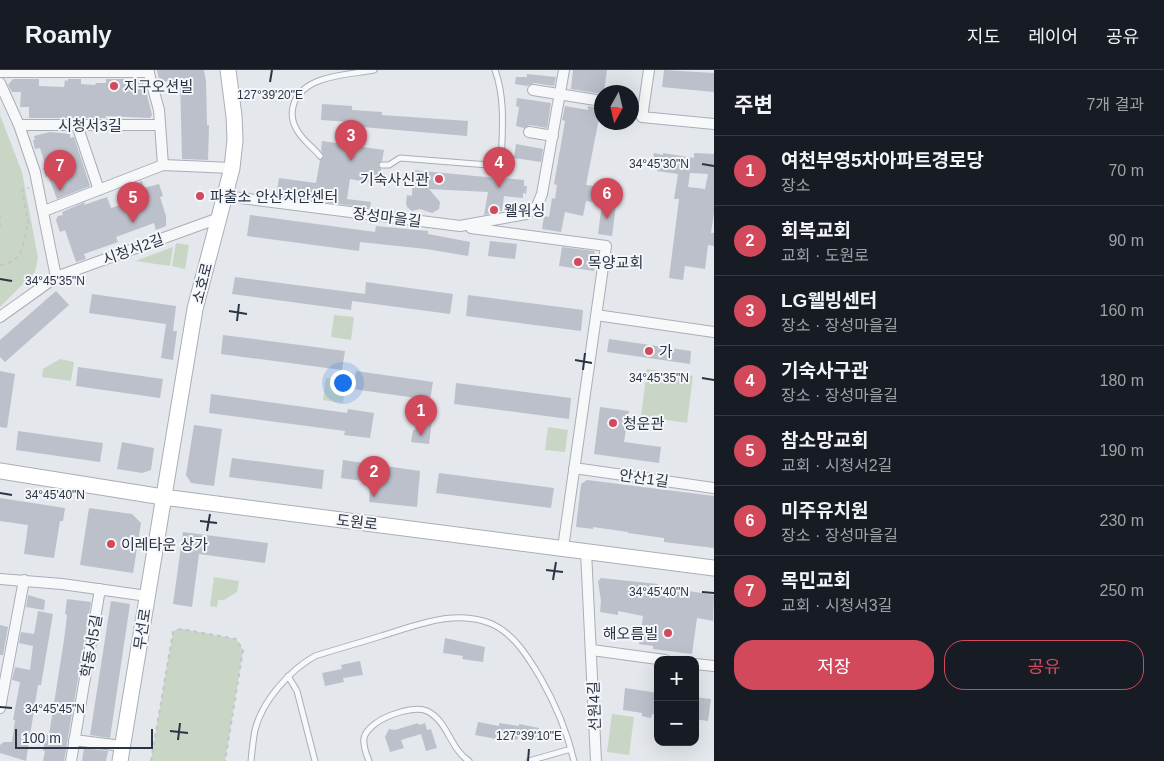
<!DOCTYPE html>
<html lang="ko">
<head>
<meta charset="utf-8">
<style>
	body { margin:0; font-family:Helvetica,"Noto Sans KR",sans-serif; background:#242831; color:#f1f3f6 }
	.controls { position:absolute; right:15px; bottom:15px; display:grid; overflow:hidden; border-radius:10px; box-shadow:0 5px 20px #0002 }
	.controls button { width:45px; height:45px; display:grid; place-items:center; padding:0; border:0; border-bottom:1px solid #363941; background:#171b24; color:#f1f3f6; font:25px sans-serif }
	.compass { position:absolute; left:594px; top:15px; width:45px; height:45px; border-radius:50%; background:#171b24; box-shadow:0 5px 20px #0002; rotate:188deg }
	.scale { position:absolute; left:15px; bottom:12px; width:138px; box-sizing:border-box; padding-left:5px; border:2px solid #2b3445; border-top:0; font-size:14px; line-height:18px; white-space:nowrap; color:#2b3445; -webkit-text-stroke:4px #f4f6f9; paint-order:stroke }
	.you { position:absolute; left:342px; top:312px; width:18px; height:18px; margin:-12px; border:4px solid #fff; border-radius:50%; background:#1a73e8; box-shadow:0 0 0 8px #1a73e833 }
	.badge { display:grid; place-items:center; width:32px; height:32px; border-radius:50%; background:#d1495b; color:#fff; font-size:16px; font-weight:700 }
	.pin { position:absolute; translate:-50% -41px; filter:drop-shadow(0 1px 2px #0008) }
	.pin::after { content:''; position:absolute; top:26px; width:18px; height:15px; background:inherit; clip-path:polygon(0 0,100% 0,50% 100%) }
	.list { margin:0; padding:0; list-style:none }
	h2 { display:flex; justify-content:space-between; align-items:center; height:65px; margin:0; padding:0 20px; font-size:21px }
	h2 small { font-size:16px; font-weight:400; color:#9ea1a6 }
	.list li { display:grid; grid-template-columns:32px 1fr auto; gap:15px; align-items:center; box-sizing:border-box; height:70px; padding:0 20px; border-top:1px solid #363941 }
	.list b { display:block; font-size:19px; white-space:nowrap }
	.list p { margin:0; font-size:16px; white-space:nowrap; color:#9ea1a6 }
	.list em { font-size:16px; font-style:normal; color:#9ea1a6 }
	.actions { display:flex; gap:10px; padding:15px 20px }
	.actions a { flex:1; padding:11px 0; border:1px solid #d1495b; border-radius:20px; text-align:center; font-size:18px; color:#d1495b }
	.actions .main { background:#d1495b; color:#fff }
	.map { position:relative; flex:none; width:714px; height:691px; overflow:hidden }
	header { display:flex; align-items:center; gap:30px; box-sizing:border-box; height:70px; padding:0 25px; background:#171b24; border-bottom:1px solid #363941 }
	header strong { font-size:24px }
	nav { display:flex; gap:28px; margin-inline-start:auto; font-size:18px }
	main { display:flex }
	aside { flex:1; background:#171b24 }
	.map>svg:first-child { display:block }
	.green { fill:#c9d6c5 }
	.building { fill:#bbc0ca; fill-rule:evenodd }
	.lines { fill:none; stroke-linecap:round; stroke-linejoin:round }
	.lane-casing { stroke:#a9aeb7; stroke-width:7 }
	.street-casing { stroke:#a9aeb7; stroke-width:12 }
	.secondary-casing { stroke:#a9aeb7; stroke-width:17 }
	.path { stroke:#c2c5cb; stroke-width:2; stroke-dasharray:4 4; stroke-linecap:butt }
	.lane { stroke:#f7f8fa; stroke-width:5 }
	.street { stroke:#f7f8fa; stroke-width:10 }
	.secondary { stroke:#fff; stroke-width:15 }
	.ticks { fill:none; stroke:#2b3445; stroke-width:2 }
	.poi-dot { fill:#d1495b; stroke:#f4f6f9; stroke-width:2 }
	.labels { text-anchor:middle; dominant-baseline:central; stroke-width:4; stroke-linejoin:round; paint-order:stroke }
	.poi-label { font-size:15px; fill:#2b3445; stroke:#f4f6f9; text-anchor:start }
	.street-label { font-size:15px; fill:#2b3445; stroke:#f4f6f9 }
	.ticks-label { font-size:12px; text-anchor:middle; fill:#2b3445; stroke:#f4f6f9; stroke-width:4; stroke-linejoin:round; paint-order:stroke }
</style>
</head>
<body>
<header>
<strong>Roamly</strong>
<nav><a>지도</a><a>레이어</a><a>공유</a></nav>
</header>
<main>
<div class="map">
<svg width="714" height="691" viewBox="0 0 714 691">
	<rect width="100%" height="100%" fill="#e4e7ec"/>
	<path class="green" d="M0 45 22 102 38 188 35 202 0 237Z
		M176 173 189 175 185 199 172 196Z
		M173 177 170 196 135 191Z
		M334 245 354 247 351 270 331 267Z
		M60 289 74 292 71 311 42 307 43 299Z
		M647 299 693 306 687 353 641 346Z
		M326 308 346 310 343 333 323 330Z
		M548 357 568 360 565 382 545 380Z
		M214 507 239 511 237 522 224 530H218L217 537 210 536Z
		M177 559H182L236 569 243 580 225 691H151L173 562Z
		M612 644 634 647 629 685 607 682Z"/>
	<path class="building" d="M157 0H204L206 11 207 55H209L208 90 182 89 180 8 160 13Z
		M573 0H607L604 22H602V24L571 19Z
		M664 0 714 3V22L662 17Z
		M527 4 556 7 554 16 534 13 527 16 515 14 516 7H527Z
		M13 9H39V16L64 17 65 10 68 11V9H81V14L95 15 96 13H106V9H143L152 45 150 48 106 46V48H29V37H20L21 22H12L8 15Z
		M517 28 551 33 547 58 530 55 524 58 516 56 519 37 516 36Z
		M322 34 352 36V40L382 42V45L468 51 467 66 351 56V52L321 50Z
		M565 36 588 40V36L601 38 586 115 618 119 612 166 598 164 602 134 586 131 583 146 565 142 561 162 542 159 544 146 549 147 552 128 555 129 557 115 554 114 565 51 562 50Z
		M50 62 70 64V68L74 67 90 116 57 129 48 106 46 107 43 98 46 97 40 78 35 79 33 70H35L34 66Z
		M322 71 384 80 382 91 378 95 381 99 379 114 350 109 347 129 371 132 370 138 276 126 279 108 316 113 320 90 324 87 321 80Z
		M516 74 543 79 541 92 514 88Z
		M654 83 663 85V83L694 88V83L714 84V143L711 163H714V176L708 175 705 199 685 196 683 210 669 208 679 129H674L678 104 657 101V95L653 92ZM690 103 708 104 705 119 688 117Z
		M413 100 496 108V104L503 105V108L524 110V116H527L526 124 523 123V128L504 126 502 141 484 145 488 122 429 119 440 132 439 139 432 143 420 139 412 141 407 137 406 133 407 125 412 126Z
		M142 111 144 118 159 114 163 126 160 127 166 146V156L156 160 154 153 116 167 118 172 84 184 86 189 76 192 65 160 60 162 56 150 58 146 63 145 62 142 85 132 84 135 107 127 111 138 132 131 127 116Z
		M250 145 375 162 376 156 428 161V164L470 172 468 186 426 179 360 172 359 181 247 166Z
		M490 171 517 174 515 189 488 186Z
		M562 177 594 181 596 187 594 201 559 196Z
		M235 207 365 224 366 212 453 224 450 244 352 231 351 240 232 224Z
		M56 221 69 235 5 292 0 287V270Z
		M92 224 176 236 173 261H177L173 290 161 288 166 254 89 243Z
		M468 225 583 240 581 261 466 246Z
		M223 265 345 281 342 300 221 284Z
		M609 269 691 281 690 294 607 282Z
		M78 297 163 309 160 328 76 316Z
		M0 301 15 304 7 358 0 357Z
		M356 301 433 312 430 330 353 319Z
		M456 313 571 328 569 349 454 334Z
		M211 324 347 343 348 339 374 343 370 368 344 365 345 361 209 343Z
		M600 337 629 341 624 372 661 377 659 393 594 384Z
		M417 348 432 350 429 374 411 372 413 360H415Z
		M194 355 222 359 214 416 191 413 186 405Z
		M18 361 103 373 100 392 16 380Z
		M122 372 154 378 151 400 142 403 117 399Z
		M232 388 324 400 322 419 229 407Z
		M343 390 420 401 417 437 369 432 371 412 341 408Z
		M439 403 554 418 551 438 436 423Z
		M587 410 714 426V478L664 472V468L628 463V462L593 457V459L576 457 581 414Z
		M0 428 65 438 63 451H60L54 488 24 484 28 455 0 451Z
		M89 438 132 444 141 453 133 503 80 495Z
		M183 462 268 473 265 493 199 484 192 537 173 534Z
		M601 508 658 514 657 516 714 525 713 551 697 548 692 584 653 579V576L639 574 643 546 618 541V545L600 542 601 531 598 511Z
		M28 525 45 530 44 540 26 537Z
		M67 529 91 532 64 691H43L45 681H43L46 665H49L64 570 67 545 65 544Z
		M111 531 130 534 110 668 90 665Z
		M38 541 53 544 41 615H38L26 691 0 683V675L4 672H12L15 650H13L20 612 12 610 15 597 30 600 33 576 19 573 21 562 34 564Z
		M0 555 8 557 3 585H0Z
		M445 568 485 577 483 592 462 589 463 586 443 583Z
		M360 591 363 605 343 608 344 612 325 616 322 603 342 599 341 595Z
		M625 618 658 623V645L652 644 651 648 642 646V643L623 640Z
		M695 627 711 629 708 651 695 649Z
		M478 652 499 656V653L519 656V654L539 658 537 670 518 667 517 670 496 666V669L475 665Z
		M418 653 419 655 425 653 427 660 431 659 437 678 426 681 421 664 401 670 404 678 390 682 385 667 389 659 395 660Z
		M84 678 108 681 106 691H82Z"/>
	<g class="lines">
		<defs>
			<path id="lane" d="M320 86C313 77 302 70 297 60 292 52 291 42 294 33 305 5 347 5 374 0
				M382 95H389L400 88 501 96C502 64 506 30 495 0
				M288 606 297 621 315 691
				M251 691C252 681 253 670 255 660 262 631 290 600 315 586 337 579 359 573 381 566 415 556 456 538 492 554 514 564 528 587 540 607 555 633 567 661 574 691
				M369 691C366 684 363 676 364 668 368 650 411 634 427 641 448 651 450 679 469 691
				M529 691 571 679"/>
			<path id="street" d="M649 0 642 47 714 54
				M0 2H149
				M0 13 19 55 35 102 56 207
				M533 20 602 31
				M19 55H160
				M77 55 99 120
				M529 62 553 66
				M163 95 232 98
				M225 126 460 156 526 144 537 136 542 124 564 0
				M44 141 163 95 159 40 148 0
				M471 158 606 176 563 478
				M596 245 714 262
				M0 247 56 207 219 148
				M574 398 714 418
				M586 481 596 691
				M0 509 62 514 147 526
				M592 580 665 590
				M695 594 714 596
				M0 638 24 510
				M74 670 122 676
				M71 691 100 519"/>
			<path id="secondary" d="M0 401 163 427 714 498
				M120 691 195 239 232 98 235 70 234 46 228 0"/>
		</defs>
		<use href="#lane" class="lane-casing"/>
		<use href="#street" class="street-casing"/>
		<use href="#secondary" class="secondary-casing"/>
		<path class="path" d="M0 145V156
			M0 195C23 192 22 177 27 157L29 156 22 120 29 118
			M151 691 173 562 181 559 236 569 243 580 225 691"/>
		<use href="#lane" class="lane"/>
		<use href="#street" class="street"/>
		<use href="#secondary" class="secondary"/>
	</g>
	<path class="ticks" d="M270 12 272 0M702 94 714 96M0 209 12 211M229 241 247 244M237 251 239 234M575 290 592 293M583 300 585 283M702 308 714 310M0 423 12 425M200 451 217 453M207 461 210 444M546 500 563 502M553 510 556 492M702 522 714 523M0 637 12 638M170 661 188 663M178 670 180 653M528 691 529 679"/>
	<g class="poi-dot">
		<circle cx="114" cy="16" r="5"/>
		<circle cx="439" cy="109" r="5"/>
		<circle cx="200" cy="126" r="5"/>
		<circle cx="494" cy="140" r="5"/>
		<circle cx="578" cy="192" r="5"/>
		<circle cx="649" cy="281" r="5"/>
		<circle cx="613" cy="353" r="5"/>
		<circle cx="111" cy="474" r="5"/>
		<circle cx="668" cy="563" r="5"/>
	</g>
	<g class="labels">
		<g class="poi-label">
			<text x="124" y="16">지구오션빌</text>
			<text x="429" y="109" text-anchor="end">기숙사신관</text>
			<text x="210" y="126">파출소 안산치안센터</text>
			<text x="504" y="140">웰워싱</text>
			<text x="588" y="192">목양교회</text>
			<text x="659" y="281">가</text>
			<text x="623" y="353">청운관</text>
			<text x="121" y="474">이레타운 상가</text>
			<text x="658" y="563" text-anchor="end">해오름빌</text>
		</g>
		<g class="street-label">
			<text x="90" y="55">시청서3길</text>
			<text transform="translate(387 147) rotate(7)">장성마을길</text>
			<text transform="translate(133 179) rotate(-20)">시청서2길</text>
			<text transform="translate(202 213) rotate(-76)">소호로</text>
			<text transform="translate(644 408) rotate(8)">안산1길</text>
			<text transform="translate(357 452) rotate(7)">도원로</text>
			<text transform="translate(142 559) rotate(-81)">무선로</text>
			<text transform="translate(91 576) rotate(-80)">학동서5길</text>
			<text transform="translate(594 636) rotate(-92)">선원4길</text>
		</g>
	</g>
	<g class="ticks-label">
		<text x="270" y="29">127°39'20"E</text>
		<text x="659" y="98">34°45'30"N</text>
		<text x="55" y="215">34°45'35"N</text>
		<text x="659" y="312">34°45'35"N</text>
		<text x="55" y="429">34°45'40"N</text>
		<text x="659" y="526">34°45'40"N</text>
		<text x="55" y="643">34°45'45"N</text>
		<text x="529" y="670">127°39'10"E</text>
	</g>
</svg>
<div class="controls">
<button>+</button>
<button>−</button>
</div>
<svg class="compass" viewBox="-18 -18 36 36"><path d="M0-13l5 13h-10z" fill="#e53935"/><path d="M0 13l5-13h-10z" fill="#9ea1a6"/></svg>
<div class="scale">100 m</div>
<div class="you"></div>
<div class="pin badge" style="left:421px;top:366px">1</div>
<div class="pin badge" style="left:374px;top:427px">2</div>
<div class="pin badge" style="left:351px;top:91px">3</div>
<div class="pin badge" style="left:499px;top:118px">4</div>
<div class="pin badge" style="left:133px;top:153px">5</div>
<div class="pin badge" style="left:607px;top:149px">6</div>
<div class="pin badge" style="left:60px;top:121px">7</div>
</div>
<aside>
<h2>주변<small>7개 결과</small></h2>
<ul class="list">
<li><span class="badge">1</span><div><b>여천부영5차아파트경로당</b><p>장소</p></div><em>70 m</em></li>
<li><span class="badge">2</span><div><b>회복교회</b><p>교회 · 도원로</p></div><em>90 m</em></li>
<li><span class="badge">3</span><div><b>LG웰빙센터</b><p>장소 · 장성마을길</p></div><em>160 m</em></li>
<li><span class="badge">4</span><div><b>기숙사구관</b><p>장소 · 장성마을길</p></div><em>180 m</em></li>
<li><span class="badge">5</span><div><b>참소망교회</b><p>교회 · 시청서2길</p></div><em>190 m</em></li>
<li><span class="badge">6</span><div><b>미주유치원</b><p>장소 · 장성마을길</p></div><em>230 m</em></li>
<li><span class="badge">7</span><div><b>목민교회</b><p>교회 · 시청서3길</p></div><em>250 m</em></li>
</ul>
<div class="actions"><a class="main">저장</a><a>공유</a></div>
</aside>
</main>
</body>
</html>
